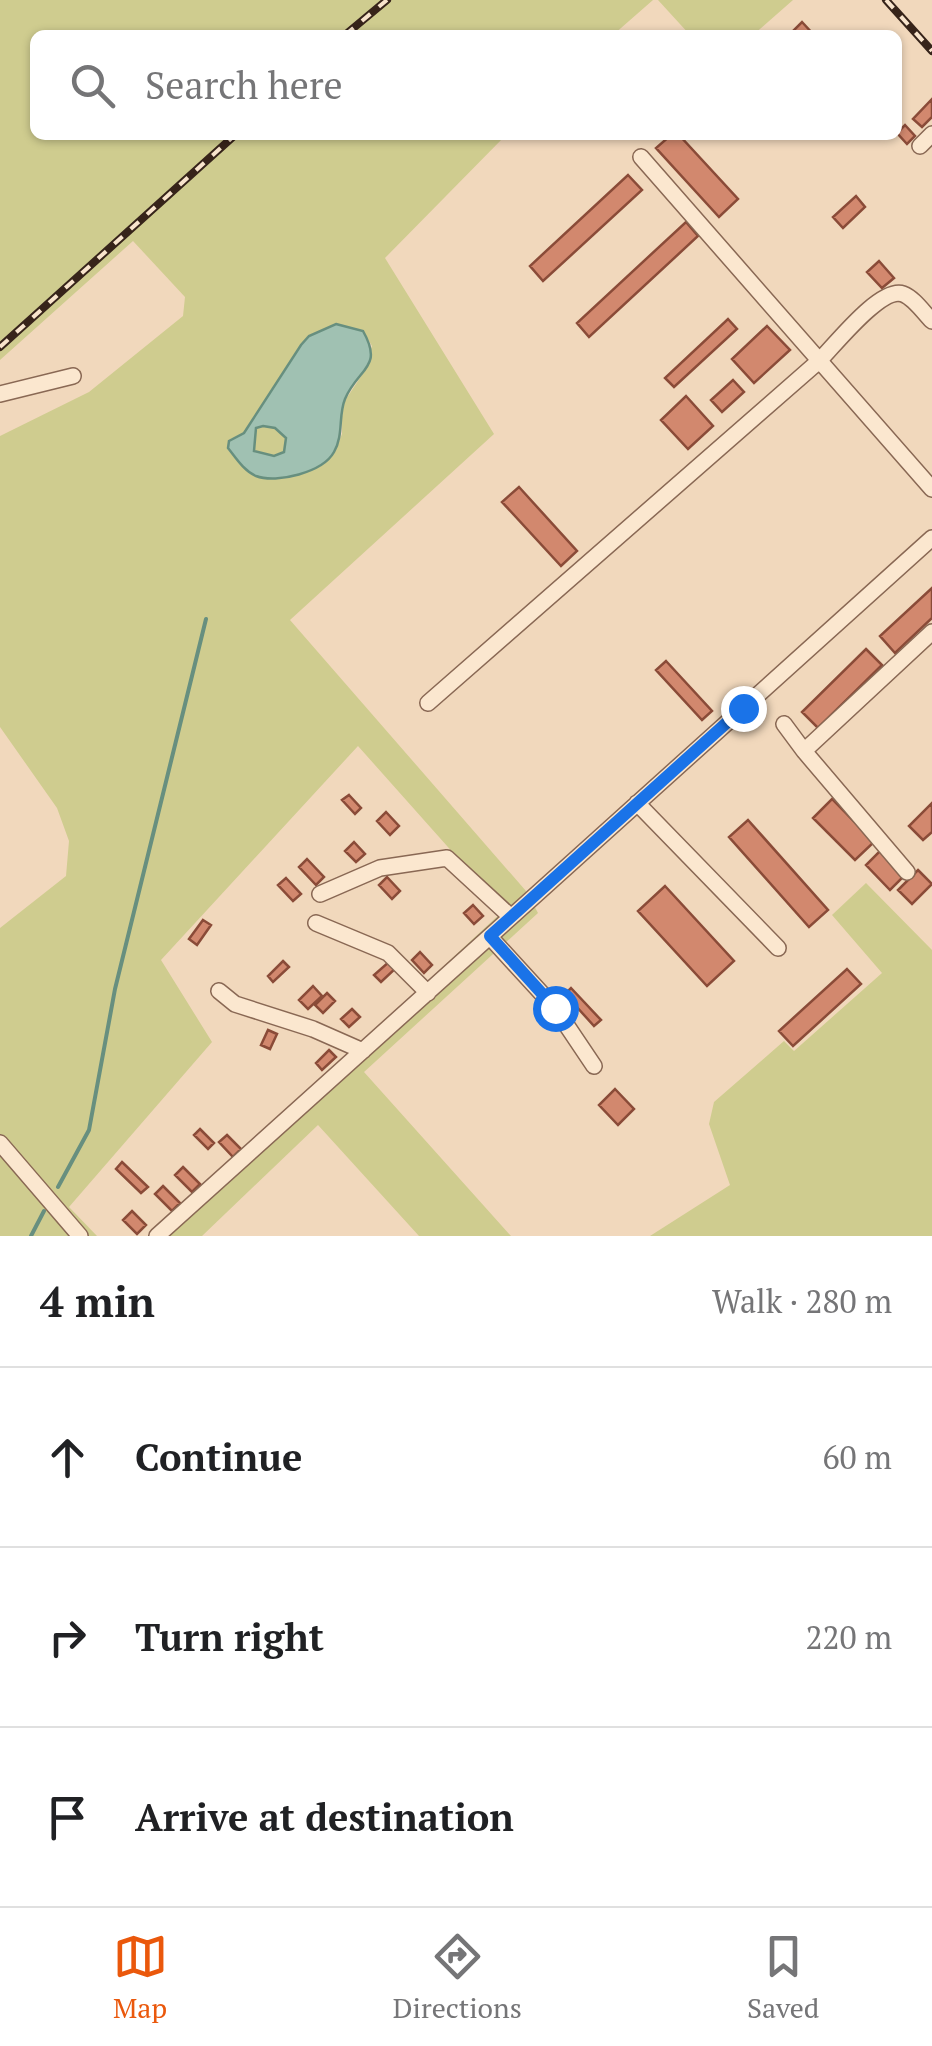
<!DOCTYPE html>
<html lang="en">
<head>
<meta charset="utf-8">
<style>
	body { margin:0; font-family:"PT Serif",serif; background:#f2f2f2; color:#202124 }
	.stop { position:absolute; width:30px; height:30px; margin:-22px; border:8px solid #1a73e8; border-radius:50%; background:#fff }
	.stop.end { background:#1a73e8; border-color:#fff; box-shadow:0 2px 10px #0008 }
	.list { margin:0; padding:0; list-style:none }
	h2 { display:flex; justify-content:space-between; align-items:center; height:130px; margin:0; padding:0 40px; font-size:42px }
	h2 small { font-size:32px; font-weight:400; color:#757577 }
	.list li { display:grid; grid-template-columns:65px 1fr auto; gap:30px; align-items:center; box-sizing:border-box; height:180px; padding:0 40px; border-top:2px solid #e0e0e0 }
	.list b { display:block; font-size:38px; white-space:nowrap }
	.list em { font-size:32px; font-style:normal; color:#757577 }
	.icon { flex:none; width:55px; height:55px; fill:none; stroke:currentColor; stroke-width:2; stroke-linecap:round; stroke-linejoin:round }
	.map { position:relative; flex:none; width:932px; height:1236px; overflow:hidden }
	.search { position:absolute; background:#fff; box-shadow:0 2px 8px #0004; left:30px; right:30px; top:30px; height:110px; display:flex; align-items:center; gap:25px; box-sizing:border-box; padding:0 35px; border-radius:15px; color:#757577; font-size:38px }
	.sheet { height:670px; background:#fff }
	nav { display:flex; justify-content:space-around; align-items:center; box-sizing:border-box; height:140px; border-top:2px solid #e0e0e0; background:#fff; font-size:28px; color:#757577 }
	nav a { display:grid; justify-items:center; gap:5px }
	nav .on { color:#ea580c }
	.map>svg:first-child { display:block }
	.green { fill:#cfcc8f; fill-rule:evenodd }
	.water { fill:#a0c1b2; stroke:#678f7f; stroke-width:2.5; fill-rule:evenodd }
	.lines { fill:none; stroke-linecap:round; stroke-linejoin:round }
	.stream { stroke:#678f7f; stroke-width:4 }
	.building { fill:#d2886e; stroke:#8a4b38; stroke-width:2.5 }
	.minor-casing { stroke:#896854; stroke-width:18 }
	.minor { stroke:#fbe7cf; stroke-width:15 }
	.rail-casing { stroke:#37241a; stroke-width:8 }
	.rail { stroke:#f8e4cc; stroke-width:4; stroke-dasharray:11; stroke-linecap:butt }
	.route { stroke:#1a73e8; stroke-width:12 }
</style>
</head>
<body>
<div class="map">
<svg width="932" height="1236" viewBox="0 0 932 1236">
	<rect width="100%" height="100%" fill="#f1d8bc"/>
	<path class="green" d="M0 0H653L613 35H35V135H506L385 258 494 434 290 620 526 891 538 913 364 1072 511 1236H419L318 1125 202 1236H153L504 910 358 746 161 960 212 1042 69 1207 97 1236H0V928L66 876 69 841 57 808 0 727V436L89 392 183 316 185 297 133 241 0 360ZM336 324 363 331 372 346 362 375 342 405V434L336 448 294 476 276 477 231 439 244 433 308 336Z
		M658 0H793L753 35H690Z
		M263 426 275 428 286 438 284 452 274 456 254 451 256 428Z
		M866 883 932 950V1236H650L730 1185 709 1124 714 1102 784 1041 794 1051 882 973 832 915Z"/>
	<path class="water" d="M336 324 363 331C384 368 358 368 345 399 338 416 344 434 334 452 323 472 277 484 256 476 244 471 236 458 228 448L229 441 244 433 301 345 309 336ZM263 426 275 428 286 438 284 452 274 456 254 451 256 428Z"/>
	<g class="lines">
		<path class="stream" d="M58 1187 89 1130 115 989 206 619
			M31 1236 44 1211"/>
	</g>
	<path class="building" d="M802 22 814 35H789Z
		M932 99V117L922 127 913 119Z
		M905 125 915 136 907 144 897 133Z
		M671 135H679L738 199 719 217 656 148Z
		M628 175 642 190 543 281 530 266Z
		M856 196 865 207 843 228 833 217Z
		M686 222 698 236 589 337 577 323Z
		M879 261 894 278 882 288 867 272Z
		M728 319 737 329 674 387 665 378Z
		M767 326 790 350 754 383 732 359Z
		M733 380 744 392 722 412 711 400Z
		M686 396 713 426 688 449 661 420Z
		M519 487 577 551 561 566 502 502Z
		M932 588V618L895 653 880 636Z
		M866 649 882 665 818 728 802 712Z
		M666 661 712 711 702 720 656 670Z
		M349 795 361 808 355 814 342 800Z
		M832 799 874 842 855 860 813 818Z
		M932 803V832L923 840 909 826Z
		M386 812 399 826 390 835 377 821Z
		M748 820 828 910 809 927 729 837Z
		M354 842 365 854 356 862 345 851Z
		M880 851 904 876 890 890 866 865Z
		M307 859 324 877 316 885 299 867Z
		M918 870 932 884 912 904 898 890Z
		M387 877 400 891 392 899 379 885Z
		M286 878 301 894 293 901 278 885Z
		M665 886 734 961 707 986 638 911Z
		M473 905 483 916 474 924 464 913Z
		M203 920 211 925 197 945 189 939Z
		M420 952 432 965 424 973 412 960Z
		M283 961 289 967 273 982 268 976Z
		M390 961 396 968 381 982 374 975Z
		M847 969 861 984 793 1046 779 1031Z
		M313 986 322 996 308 1009 299 1000Z
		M571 988 601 1020 594 1026 565 994Z
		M327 993 335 1001 323 1013 315 1005Z
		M352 1009 360 1017 349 1027 341 1019Z
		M268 1030 277 1034 270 1049 261 1045Z
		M329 1050 336 1057 322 1070 316 1063Z
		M615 1089 634 1109 618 1125 599 1105Z
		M200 1129 214 1143 208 1149 194 1135Z
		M227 1135 241 1149 233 1157 219 1142Z
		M122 1162 148 1187 141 1193 116 1169Z
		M183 1167 200 1184 192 1192 175 1175Z
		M163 1186 180 1203 172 1211 155 1194Z
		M132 1211 146 1225 137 1234 123 1220Z"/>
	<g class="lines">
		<defs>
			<path id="minor" d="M920 146 932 134
				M641 157 932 489
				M0 394 73 376
				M428 703 819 361C835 345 881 286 903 294 914 298 924 313 932 321
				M784 724 804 751 907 872
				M804 751 932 632
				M637 803 778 948
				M320 894 380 868 447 858 511 917
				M316 923 388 953 428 993
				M490 937 555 1008 594 1066
				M219 991 235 1004 313 1029 363 1051
				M0 1143 80 1236
				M157 1236 932 538"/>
		</defs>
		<use href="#minor" class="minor-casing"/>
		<use href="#minor" class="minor"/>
		<defs>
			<path id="rail" d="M886 0 932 51
				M345 35 387 0
				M0 347 235 135"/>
		</defs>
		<use href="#rail" class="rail-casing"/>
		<use href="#rail" class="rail"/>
	</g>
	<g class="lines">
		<path class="route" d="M555 1008 490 936 743 708"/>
	</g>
</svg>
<div class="stop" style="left:555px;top:1008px"></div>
<div class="stop end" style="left:743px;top:708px"></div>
<div class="search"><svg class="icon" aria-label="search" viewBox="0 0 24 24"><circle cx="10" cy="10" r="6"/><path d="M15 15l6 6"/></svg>Search here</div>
</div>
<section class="sheet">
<h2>4 min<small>Walk · 280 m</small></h2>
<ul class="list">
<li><svg class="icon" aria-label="ahead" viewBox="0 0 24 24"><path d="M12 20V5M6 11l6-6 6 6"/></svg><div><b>Continue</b></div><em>60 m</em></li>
<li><svg class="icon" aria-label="right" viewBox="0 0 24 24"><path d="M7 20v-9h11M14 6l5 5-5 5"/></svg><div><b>Turn right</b></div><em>220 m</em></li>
<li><svg class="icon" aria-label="arrive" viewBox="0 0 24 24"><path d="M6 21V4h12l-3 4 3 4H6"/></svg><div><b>Arrive at destination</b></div></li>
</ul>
</section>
<nav>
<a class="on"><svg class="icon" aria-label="map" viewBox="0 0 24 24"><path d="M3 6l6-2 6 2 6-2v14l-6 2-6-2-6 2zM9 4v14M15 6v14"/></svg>Map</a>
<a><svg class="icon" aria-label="directions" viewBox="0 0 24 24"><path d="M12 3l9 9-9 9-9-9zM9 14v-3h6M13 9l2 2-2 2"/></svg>Directions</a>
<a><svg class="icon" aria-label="saved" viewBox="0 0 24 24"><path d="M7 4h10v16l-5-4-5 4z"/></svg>Saved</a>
</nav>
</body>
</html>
